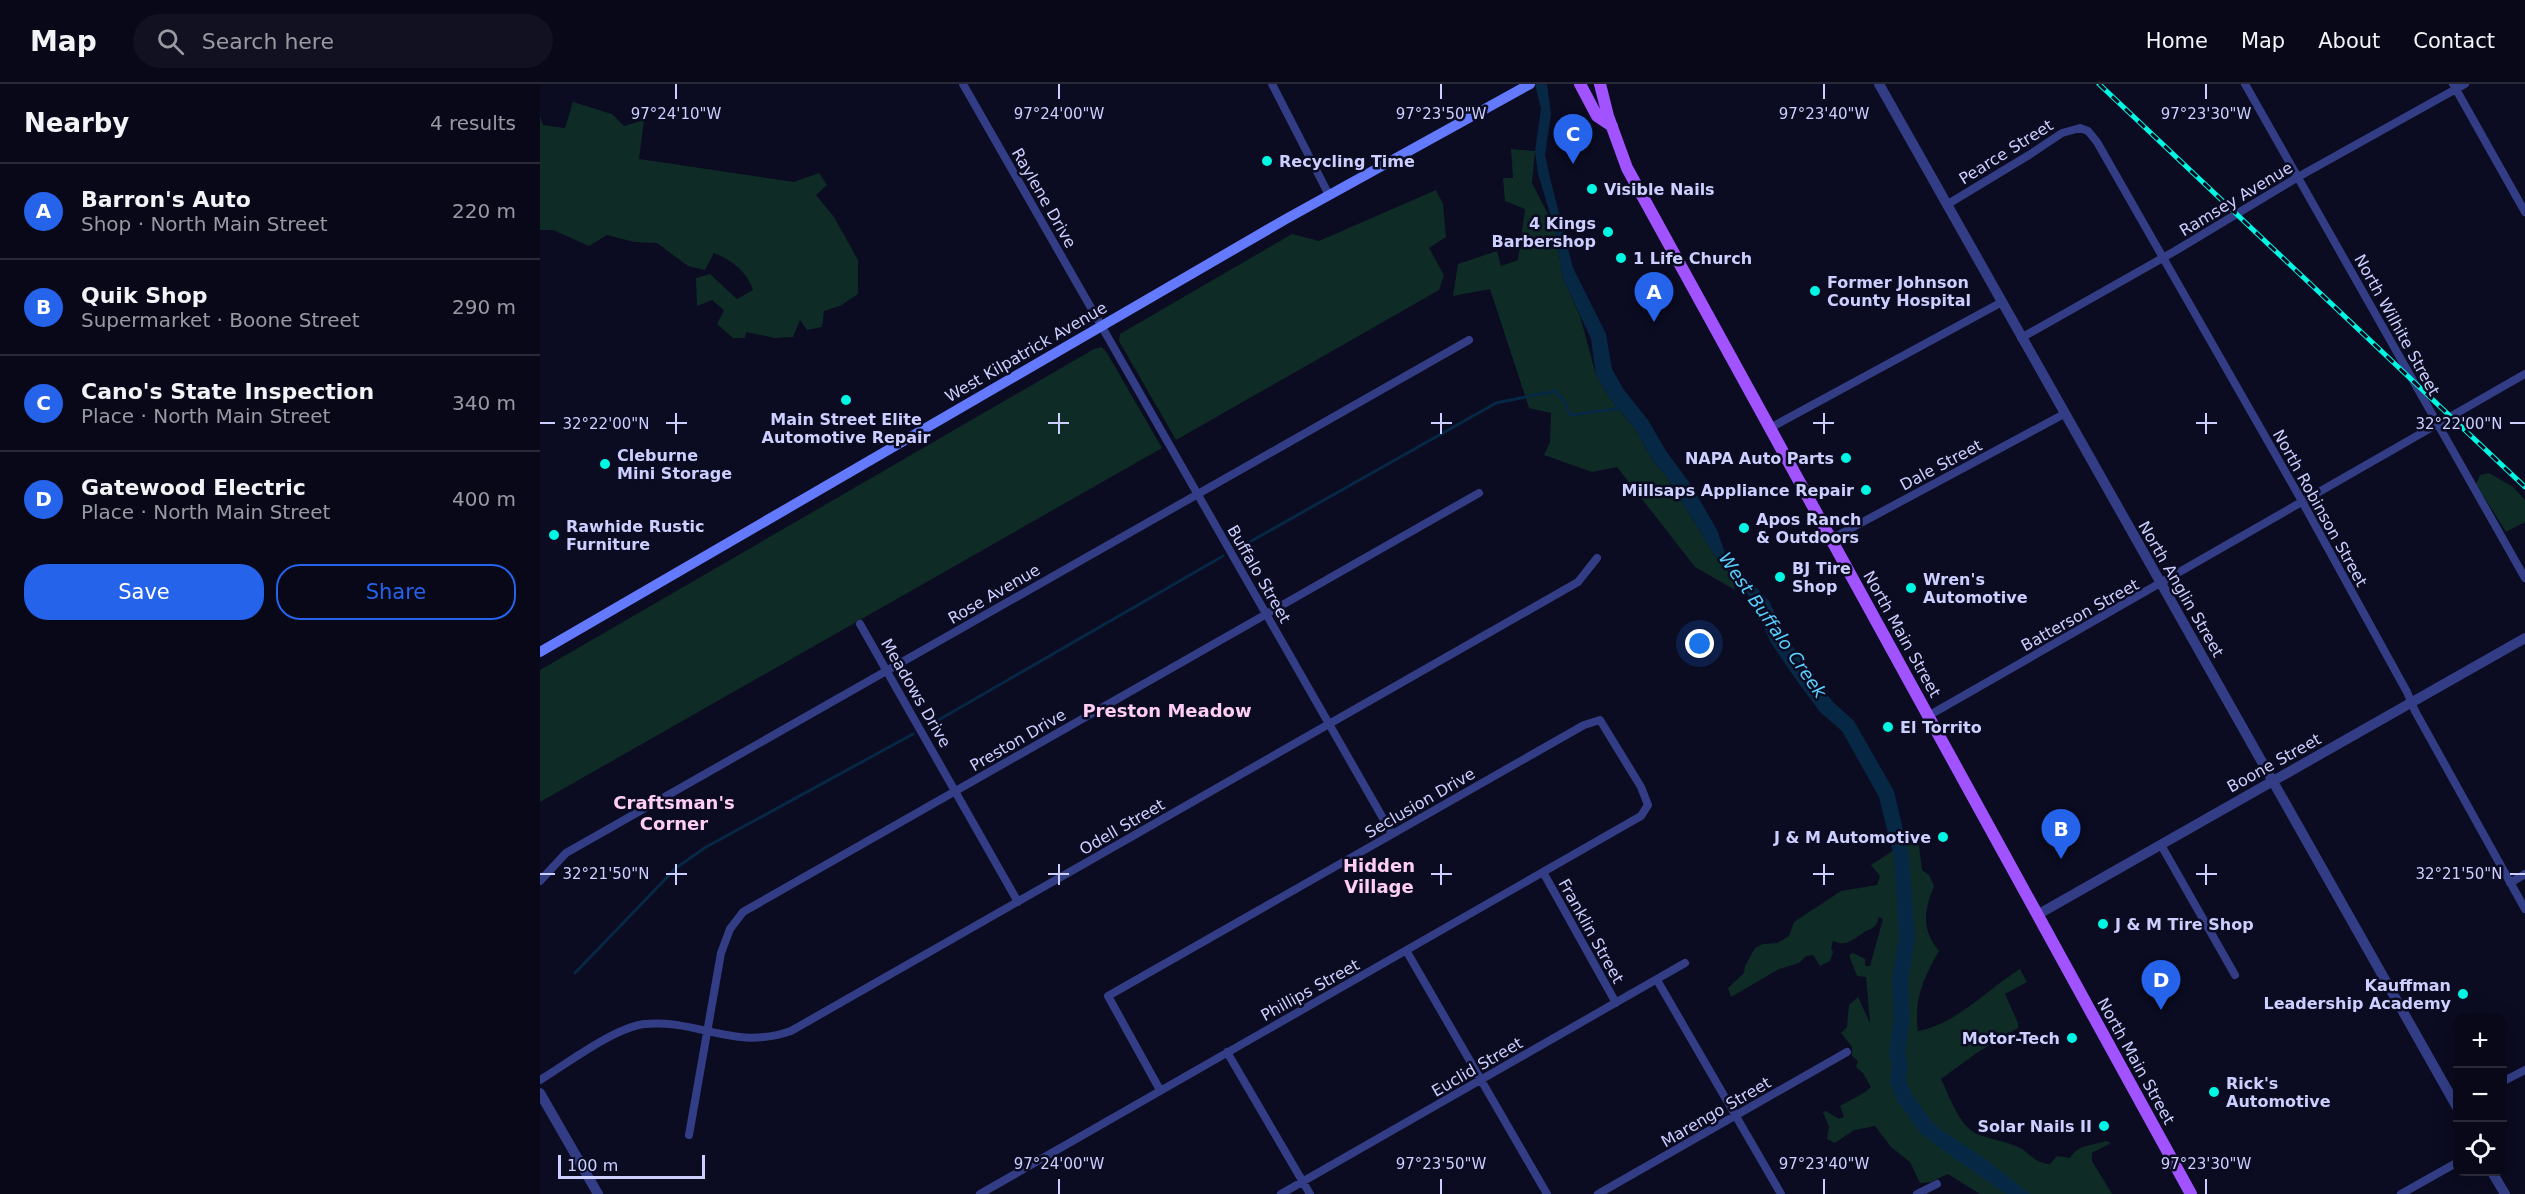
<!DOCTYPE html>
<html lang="en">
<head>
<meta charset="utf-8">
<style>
	body { margin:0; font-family:"DejaVu Sans",sans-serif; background:#112; color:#f1f3f6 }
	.controls { position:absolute; right:18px; bottom:18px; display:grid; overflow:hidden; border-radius:12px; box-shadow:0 6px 24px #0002 }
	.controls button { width:54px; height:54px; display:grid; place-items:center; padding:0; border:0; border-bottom:2px solid #292938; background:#080819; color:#f1f3f6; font:30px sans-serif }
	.scale { position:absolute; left:18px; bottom:15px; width:147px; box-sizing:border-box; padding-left:6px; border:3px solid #cccfff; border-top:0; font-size:16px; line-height:21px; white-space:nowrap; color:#cccfff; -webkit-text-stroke:4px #0b0b21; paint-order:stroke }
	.you { position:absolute; left:1160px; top:560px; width:21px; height:21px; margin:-15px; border:4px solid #fff; border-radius:50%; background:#1a73e8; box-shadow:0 0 0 9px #1a73e833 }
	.badge { display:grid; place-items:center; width:39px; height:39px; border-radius:50%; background:#2563eb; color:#fff; font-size:20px; font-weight:700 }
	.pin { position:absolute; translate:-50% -50px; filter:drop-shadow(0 2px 3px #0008) }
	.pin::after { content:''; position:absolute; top:32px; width:21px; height:18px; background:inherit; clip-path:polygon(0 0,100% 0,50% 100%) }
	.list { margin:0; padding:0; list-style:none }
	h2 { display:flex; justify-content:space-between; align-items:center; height:78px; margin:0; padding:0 24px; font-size:26px }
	h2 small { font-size:20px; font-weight:400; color:#989aa2 }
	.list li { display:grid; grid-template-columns:39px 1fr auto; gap:18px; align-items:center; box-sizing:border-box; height:96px; padding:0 24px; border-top:2px solid #292938 }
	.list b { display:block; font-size:22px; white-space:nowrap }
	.list p { margin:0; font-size:20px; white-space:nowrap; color:#989aa2 }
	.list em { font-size:20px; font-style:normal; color:#989aa2 }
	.actions { display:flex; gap:12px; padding:18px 24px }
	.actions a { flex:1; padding:14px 0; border:2px solid #2563eb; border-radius:24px; text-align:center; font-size:21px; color:#2563eb }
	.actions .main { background:#2563eb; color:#fff }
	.icon { flex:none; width:33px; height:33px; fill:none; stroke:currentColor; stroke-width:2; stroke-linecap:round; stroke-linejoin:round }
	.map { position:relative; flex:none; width:1985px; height:1110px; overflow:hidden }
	header { display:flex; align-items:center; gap:36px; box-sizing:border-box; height:84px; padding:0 30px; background:#080819; border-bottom:2px solid #292938 }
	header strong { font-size:28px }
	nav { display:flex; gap:33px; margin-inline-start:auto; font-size:21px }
	.search { width:420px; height:54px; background:#112; display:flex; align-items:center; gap:15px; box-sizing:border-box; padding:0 21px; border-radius:33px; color:#989aa2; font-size:22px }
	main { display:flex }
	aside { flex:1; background:#080819 }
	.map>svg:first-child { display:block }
	.green { fill:#0e2c25 }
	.water { fill:#072845 }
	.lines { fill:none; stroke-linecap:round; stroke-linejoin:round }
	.stream { stroke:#072845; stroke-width:3 }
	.minor { stroke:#323d85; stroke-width:8 }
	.tertiary { stroke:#323d85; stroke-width:10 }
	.secondary { stroke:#637aff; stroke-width:10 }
	.primary { stroke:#a053ff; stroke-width:12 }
	.rail-casing { stroke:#00f7e4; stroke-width:5 }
	.rail { stroke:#0b0b21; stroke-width:3; stroke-dasharray:9; stroke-linecap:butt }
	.ticks { fill:none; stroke:#cccfff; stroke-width:2 }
	.poi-dot { fill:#00f7e4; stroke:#0b0b21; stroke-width:2 }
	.labels { text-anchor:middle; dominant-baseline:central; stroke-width:5; stroke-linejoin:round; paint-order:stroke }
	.street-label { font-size:16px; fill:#cccfff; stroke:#0b0b21 }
	.poi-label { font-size:16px; font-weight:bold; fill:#cccfff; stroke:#0b0b21; text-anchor:start }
	.water-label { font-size:18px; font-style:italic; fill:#5ad0ff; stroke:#0b0b21 }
	.neighbourhood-label { font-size:18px; font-weight:bold; fill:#ffcef6; stroke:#0b0b21 }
	.ticks-label { font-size:15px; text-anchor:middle; fill:#cccfff; stroke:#0b0b21; stroke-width:5; stroke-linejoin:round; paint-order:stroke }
</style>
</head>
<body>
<header>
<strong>Map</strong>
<div class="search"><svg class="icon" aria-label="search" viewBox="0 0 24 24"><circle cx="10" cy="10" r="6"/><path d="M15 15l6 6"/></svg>Search here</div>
<nav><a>Home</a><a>Map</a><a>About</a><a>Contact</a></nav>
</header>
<main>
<aside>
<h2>Nearby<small>4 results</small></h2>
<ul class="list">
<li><span class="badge">A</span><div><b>Barron's Auto</b><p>Shop · North Main Street</p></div><em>220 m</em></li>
<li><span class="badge">B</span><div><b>Quik Shop</b><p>Supermarket · Boone Street</p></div><em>290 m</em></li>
<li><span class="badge">C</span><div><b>Cano's State Inspection</b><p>Place · North Main Street</p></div><em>340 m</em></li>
<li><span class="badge">D</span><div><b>Gatewood Electric</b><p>Place · North Main Street</p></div><em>400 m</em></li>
</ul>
<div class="actions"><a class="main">Save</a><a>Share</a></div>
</aside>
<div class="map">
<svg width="1985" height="1110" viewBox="0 0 1985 1110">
	<rect width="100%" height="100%" fill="#0b0b21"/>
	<path class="green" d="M33 18 72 30 84 42 104 36 99 75 254 98 279 89 287 101 276 111 294 133 318 176V210L300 222 284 227 282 243 267 246 260 236 253 253 235 254 206 248 205 254H193L177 240 184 226 172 216 157 222 156 194 170 190 197 215 213 206C207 187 191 176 174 169L165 186 148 182 117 159 94 158 67 151 49 162 13 146H0V32L3 41 25 44Z
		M971 65 995 67 992 99 1014 142 1023 194 1040 232 1056 291 1071 316 1095 345 1113 377 1127 393 1175 472 1193 490 1195 506 1155 483 1077 383 1052 388 1004 371 1010 358 1011 329 989 324 950 205 913 212 918 180 957 167 961 182 978 176 985 125 965 117 963 94H973Z
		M896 106 903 120 906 153 889 164 904 191 899 206 636 356 579 257 580 250 752 150 779 157Z
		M562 263 567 269 622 364 0 718V586L554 265Z
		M1949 389 1973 403 1985 416V438L1966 448 1936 400 1940 391Z
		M1374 753 1379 762 1382 786 1389 791 1394 802C1384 827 1381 845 1399 867 1384 893 1373 917 1378 947 1417 940 1446 906 1480 885L1487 898 1465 910 1478 939V944L1438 968 1401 995C1409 1011 1419 1042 1437 1050 1451 1056 1468 1057 1482 1065 1493 1073 1496 1079 1510 1080L1517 1072 1530 1074C1538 1060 1552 1062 1566 1057L1571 1059 1552 1069V1077L1572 1110H1440L1408 1090 1391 1098 1380 1099 1370 1078 1351 1063 1335 1042 1314 1046 1295 1059 1287 1055 1289 1043 1283 1028 1286 1027 1299 1035 1304 1033 1300 1022C1311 1015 1322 1012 1331 1003L1323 989 1316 983 1318 977 1312 972V963L1301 949 1307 943 1309 921 1318 913 1330 939 1326 893 1317 892 1309 871 1313 869 1325 875V882H1330L1343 835 1338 833C1338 844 1331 844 1323 849 1312 856 1307 863 1293 857L1291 864 1293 868 1290 877 1280 882 1273 871 1266 872 1259 879 1239 885 1191 913 1188 904 1204 889 1205 882 1215 864 1223 860 1237 859 1249 852 1254 838 1301 807 1337 801 1340 792 1331 781Z"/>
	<path class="water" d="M995 0H1007L1011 30 1005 71 1010 94 1033 184 1066 250 1072 285 1084 306 1108 336 1126 367 1151 401 1177 446 1186 472 1229 517 1245 551 1270 588 1293 618 1314 637 1354 707 1369 771 1375 855 1368 896 1370 936 1365 968 1368 982 1366 997 1371 1009 1392 1038 1400 1045 1444 1074 1490 1110H1466L1418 1077 1380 1049 1357 1016 1350 999 1352 982 1349 968 1354 936 1352 894 1359 854 1354 773 1339 713 1302 647 1280 628 1257 597 1231 559 1224 543 1216 532 1209 512 1193 490 1175 472 1127 393 1113 377 1095 345 1071 316 1056 291 1051 255 1023 194 1014 142 998 90 995 67 1001 25Z"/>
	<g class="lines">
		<path class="stream" d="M699 464 956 319 1015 307 1025 318 1030 331 1081 324
			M388 642 683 472
			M35 889 136 784 166 763 373 650"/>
		<path class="minor" d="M423 0 852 750
			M732 0 789 111
			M1705 0 1985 494
			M1913 0 1985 128
			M1408 120 1489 71 1522 49 1540 44 1548 47 1557 58 1758 410 1867 608 1875 627 1985 825
			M1481 254 1635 167 1758 93 1925 0
			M1230 344 1462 218
			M1291 455 1524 330
			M320 540 478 818
			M1388 632 1985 290
			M1621 761 1695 891
			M1003 788 1076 919
			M0 797 26 769 929 256
			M1970 799 1985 790
			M867 868 1007 1110
			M1117 896 1241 1110
			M687 968 770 1110
			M0 996C28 979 75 943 105 940 158 935 194 967 251 947L1038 498 1057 474
			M1962 998 1985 986
			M149 1051 181 869 190 845 203 828 939 409
			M440 1110 1101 732 1108 721 1101 703 1060 636 1044 641 568 912 620 1006
			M741 1110 1145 879
			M1058 1110 1307 968
			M1377 1110 1397 1100
			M1861 1110 1918 1078"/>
		<path class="tertiary" d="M1339 0 1918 1025
			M1497 831 1985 554
			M0 1009 58 1110
			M1952 1088 1965 1110"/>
		<path class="secondary" d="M0 568 746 135 990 0"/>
		<path class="primary" d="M1040 0 1057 32 1072 42
			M1060 0 1068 32 1087 84 1651 1110"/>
		<defs>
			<path id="rail" d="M1559 0 1985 403"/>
		</defs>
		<use href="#rail" class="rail-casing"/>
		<use href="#rail" class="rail"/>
	</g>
	<path class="ticks" d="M136 0V15M519 0V15M901 0V15M1284 0V15M1666 0V15M136 329V350M519 329V350M901 329V350M1284 329V350M1666 329V350M0 339H15M126 339H147M508 339H529M891 339H912M1273 339H1294M1656 339H1677M1970 339H1985M136 780V801M519 780V801M901 780V801M1284 780V801M1666 780V801M0 790H15M126 790H147M508 790H529M891 790H912M1273 790H1294M1656 790H1677M1970 790H1985M519 1095V1110M901 1095V1110M1284 1095V1110M1666 1095V1110"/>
	<g class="poi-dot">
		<circle cx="727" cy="77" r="6"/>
		<circle cx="1052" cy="105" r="6"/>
		<circle cx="1068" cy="148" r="6"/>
		<circle cx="1081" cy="174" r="6"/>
		<circle cx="1275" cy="207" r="6"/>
		<circle cx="306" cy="316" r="6"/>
		<circle cx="1306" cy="374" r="6"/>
		<circle cx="65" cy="380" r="6"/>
		<circle cx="1326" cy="406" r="6"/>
		<circle cx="1204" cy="444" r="6"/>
		<circle cx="14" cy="451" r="6"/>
		<circle cx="1240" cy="493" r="6"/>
		<circle cx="1371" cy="504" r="6"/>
		<circle cx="1348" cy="643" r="6"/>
		<circle cx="1403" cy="753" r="6"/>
		<circle cx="1563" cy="840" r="6"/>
		<circle cx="1923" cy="910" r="6"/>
		<circle cx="1532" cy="954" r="6"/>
		<circle cx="1674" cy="1008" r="6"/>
		<circle cx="1564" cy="1042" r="6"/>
	</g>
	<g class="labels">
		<g class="street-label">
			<text transform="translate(1466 68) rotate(-32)">Pearce Street</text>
			<text transform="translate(504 114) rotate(60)">Raylene Drive</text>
			<text transform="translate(1696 115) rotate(-31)">Ramsey Avenue</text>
			<text transform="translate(1857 241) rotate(61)">North Wilhite Street</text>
			<text transform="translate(486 268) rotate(-30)">West Kilpatrick Avenue</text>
			<text transform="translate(1401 381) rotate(-28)">Dale Street</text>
			<text transform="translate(1780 424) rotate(61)">North Robinson Street</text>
			<text transform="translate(719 490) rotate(60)">Buffalo Street</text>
			<text transform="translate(1641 505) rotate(60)">North Anglin Street</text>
			<text transform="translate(454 510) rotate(-30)">Rose Avenue</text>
			<text transform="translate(1540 531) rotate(-29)">Batterson Street</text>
			<text transform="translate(1362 550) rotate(61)">North Main Street</text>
			<text transform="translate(376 609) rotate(60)">Meadows Drive</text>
			<text transform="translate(478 656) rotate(-30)">Preston Drive</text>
			<text transform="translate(1734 679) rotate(-29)">Boone Street</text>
			<text transform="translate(880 719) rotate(-30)">Seclusion Drive</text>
			<text transform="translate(582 743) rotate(-30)">Odell Street</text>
			<text transform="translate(1051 847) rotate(61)">Franklin Street</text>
			<text transform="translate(770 906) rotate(-29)">Phillips Street</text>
			<text transform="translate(1596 977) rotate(61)">North Main Street</text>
			<text transform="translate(937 983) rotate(-30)">Euclid Street</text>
			<text transform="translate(1176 1028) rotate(-30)">Marengo Street</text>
		</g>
		<g class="poi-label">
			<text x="739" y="77">Recycling Time</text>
			<text x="1064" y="105">Visible Nails</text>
			<text x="1056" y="139" text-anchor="end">4 Kings<tspan x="1056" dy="18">Barbershop</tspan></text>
			<text x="1093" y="174">1 Life Church</text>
			<text x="1287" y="198">Former Johnson<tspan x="1287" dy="18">County Hospital</tspan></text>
			<text x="306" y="335" text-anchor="middle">Main Street Elite<tspan x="306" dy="18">Automotive Repair</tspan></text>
			<text x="77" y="371">Cleburne<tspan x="77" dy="18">Mini Storage</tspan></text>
			<text x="1294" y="374" text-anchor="end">NAPA Auto Parts</text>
			<text x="1314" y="406" text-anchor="end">Millsaps Appliance Repair</text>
			<text x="1216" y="435">Apos Ranch<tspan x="1216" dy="18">&amp; Outdoors</tspan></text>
			<text x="26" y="442">Rawhide Rustic<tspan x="26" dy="18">Furniture</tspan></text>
			<text x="1252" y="484">BJ Tire<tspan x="1252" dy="18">Shop</tspan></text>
			<text x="1383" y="495">Wren's<tspan x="1383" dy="18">Automotive</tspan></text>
			<text x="1360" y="643">El Torrito</text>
			<text x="1391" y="753" text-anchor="end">J &amp; M Automotive</text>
			<text x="1575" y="840">J &amp; M Tire Shop</text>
			<text x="1911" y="901" text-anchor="end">Kauffman<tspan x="1911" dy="18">Leadership Academy</tspan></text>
			<text x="1520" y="954" text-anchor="end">Motor-Tech</text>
			<text x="1686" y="999">Rick's<tspan x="1686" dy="18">Automotive</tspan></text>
			<text x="1552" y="1042" text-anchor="end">Solar Nails II</text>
		</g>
		<g class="water-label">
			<text transform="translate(1233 541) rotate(55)">West Buffalo Creek</text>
		</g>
		<g class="neighbourhood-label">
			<text x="627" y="626">Preston Meadow</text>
			<text x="134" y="718">Craftsman's<tspan x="134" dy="21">Corner</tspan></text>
			<text x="839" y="781">Hidden<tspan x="839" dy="21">Village</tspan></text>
		</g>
	</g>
	<g class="ticks-label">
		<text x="136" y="35">97°24'10"W</text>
		<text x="519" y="35">97°24'00"W</text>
		<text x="901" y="35">97°23'50"W</text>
		<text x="1284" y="35">97°23'40"W</text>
		<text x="1666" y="35">97°23'30"W</text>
		<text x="66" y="345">32°22'00"N</text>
		<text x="1919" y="345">32°22'00"N</text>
		<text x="66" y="795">32°21'50"N</text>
		<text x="1919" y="795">32°21'50"N</text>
		<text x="519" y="1085">97°24'00"W</text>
		<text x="901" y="1085">97°23'50"W</text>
		<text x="1284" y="1085">97°23'40"W</text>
		<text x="1666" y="1085">97°23'30"W</text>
	</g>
</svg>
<div class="controls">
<button>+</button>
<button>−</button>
<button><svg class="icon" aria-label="locate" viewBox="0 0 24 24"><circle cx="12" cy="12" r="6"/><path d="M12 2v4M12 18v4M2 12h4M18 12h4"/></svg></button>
</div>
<div class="scale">100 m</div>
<div class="you"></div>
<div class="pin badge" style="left:1114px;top:238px">A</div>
<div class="pin badge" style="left:1521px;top:775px">B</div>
<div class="pin badge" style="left:1033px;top:80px">C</div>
<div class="pin badge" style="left:1621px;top:926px">D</div>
</div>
</main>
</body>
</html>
